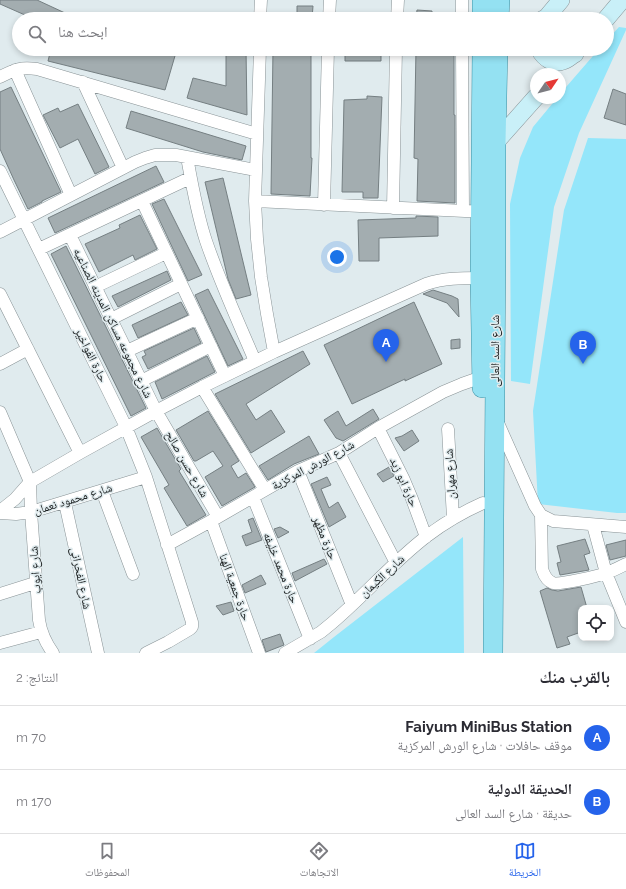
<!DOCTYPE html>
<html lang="ar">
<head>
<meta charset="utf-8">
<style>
	body { margin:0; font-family:Raleway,"Noto Naskh Arabic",sans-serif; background:#f7f7f7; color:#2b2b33; direction:rtl }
	.controls { position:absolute; right:12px; bottom:12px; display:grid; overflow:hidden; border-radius:8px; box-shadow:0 2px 6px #0003 }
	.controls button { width:36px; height:36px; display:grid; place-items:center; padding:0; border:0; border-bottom:1px solid #e1e1e2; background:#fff; color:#2b2b33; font:20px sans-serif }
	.compass { position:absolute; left:530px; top:68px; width:36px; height:36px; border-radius:50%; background:#fff; box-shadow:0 2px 6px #0003; rotate:55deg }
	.you { position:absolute; left:337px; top:257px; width:14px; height:14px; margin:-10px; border:3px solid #fff; border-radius:50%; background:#1a73e8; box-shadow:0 0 0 6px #1a73e833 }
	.badge { display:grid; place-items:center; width:26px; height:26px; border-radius:50%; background:#2563eb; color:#fff; font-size:13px; font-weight:700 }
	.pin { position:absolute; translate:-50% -33px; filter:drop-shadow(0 1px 2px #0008) }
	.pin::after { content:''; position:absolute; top:21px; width:14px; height:12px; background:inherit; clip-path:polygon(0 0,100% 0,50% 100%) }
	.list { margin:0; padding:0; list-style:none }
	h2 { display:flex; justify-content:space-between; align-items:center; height:52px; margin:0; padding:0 16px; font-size:17px }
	h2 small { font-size:13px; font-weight:400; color:#7c7c81 }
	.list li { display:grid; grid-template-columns:26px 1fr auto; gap:12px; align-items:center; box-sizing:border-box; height:64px; padding:0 16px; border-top:1px solid #e1e1e2 }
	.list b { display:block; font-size:15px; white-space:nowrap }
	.list p { margin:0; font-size:13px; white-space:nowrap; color:#7c7c81 }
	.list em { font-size:13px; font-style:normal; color:#7c7c81 }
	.icon { flex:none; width:22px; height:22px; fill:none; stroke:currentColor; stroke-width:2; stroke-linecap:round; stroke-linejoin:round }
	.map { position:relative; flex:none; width:626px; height:653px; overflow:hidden; direction:ltr }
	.search { position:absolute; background:#fff; box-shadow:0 2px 6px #0003; left:12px; right:12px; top:12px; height:44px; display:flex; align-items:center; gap:10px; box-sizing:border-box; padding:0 14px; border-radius:22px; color:#7c7c81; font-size:15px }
	.sheet { height:180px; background:#fff }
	nav { display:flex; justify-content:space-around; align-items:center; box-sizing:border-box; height:56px; border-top:1px solid #e1e1e2; background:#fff; font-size:11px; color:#7c7c81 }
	nav a { display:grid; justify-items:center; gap:2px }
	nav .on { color:#2563eb }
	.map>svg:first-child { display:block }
	.green { fill:#94e6fa }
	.building { fill:#a3adb0; stroke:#757f82 }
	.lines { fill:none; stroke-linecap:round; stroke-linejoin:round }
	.street-casing { stroke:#899396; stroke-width:13 }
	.secondary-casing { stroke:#899396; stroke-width:18 }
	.primary-casing { stroke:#3b90a3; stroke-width:20 }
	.street { stroke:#fff; stroke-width:12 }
	.secondary { stroke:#c9f0f8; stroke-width:17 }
	.primary { stroke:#94e1f2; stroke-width:19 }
	.labels { text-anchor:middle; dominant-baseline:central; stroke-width:3; stroke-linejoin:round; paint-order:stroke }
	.street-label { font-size:12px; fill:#1c2021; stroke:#e0ebee }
</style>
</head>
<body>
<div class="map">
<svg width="626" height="653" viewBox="0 0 626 653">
	<rect width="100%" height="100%" fill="#e0ebee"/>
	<path class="green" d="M619 27 626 28V30L579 133 554 207 530 384 511 381 510 204 520 158 533 127 557 98H560V94L599 49H607V40Z
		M588 138 626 139V513H617L538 504 533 411 564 210Z
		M463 537 464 653H314L334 637Z"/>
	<path class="building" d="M0 0H37L78 19H34L0 4Z
		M297 6H313L312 19H297Z
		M417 10 432 11V19H416Z
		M51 49H177L165 90 48 61Z
		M226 49H246L247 115 187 98 193 78 226 86Z
		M273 49H311V158H312L310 196 271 194Z
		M345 49H381V61H345Z
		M416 49H454V115H455V203L417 201 418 159 414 158Z
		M11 87 61 192 42 201V202L28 209 14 180 0 149V92Z
		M613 89 626 94V125L604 118Z
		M367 96 382 97 378 198H363V192H342L344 100 367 99Z
		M78 104 109 167 95 174 78 139 60 148 43 115 58 108 60 112Z
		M131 111 246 146 242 160 203 152 126 128Z
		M156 166 164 182 55 233 48 218Z
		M223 178 251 295 236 299 228 279 205 182Z
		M164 199 202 275 188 281 152 204Z
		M140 215 157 249 135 260 133 255 99 272 85 244 120 228 119 225Z
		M416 216 438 217V236L379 238V261H359L358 220 416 218Z
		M66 246 146 408 131 416 51 254Z
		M167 271 171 280 118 307 112 296Z
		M208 289 243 359 228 366 195 295Z
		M433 290 452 296 458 299 459 317 447 303 423 294Z
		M181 302 188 315 138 338 132 325Z
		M414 302 442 364 405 381V379L352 404 324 345Z
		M194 328 201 343 148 369 142 357 146 355 144 351Z
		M460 339V348L451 349V340Z
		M303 351 310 364 246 404 256 420 271 410 285 432 251 453 215 394Z
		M207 356 215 372 162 399 155 382Z
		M373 409 379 419 343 441 336 438 324 420 338 411 346 426Z
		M208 411 239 461 231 466 238 478 246 473 255 487 222 506 205 477 223 466 213 451 196 461H194L176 430Z
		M157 428 181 469 179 471 206 515 187 526 164 488 169 485 141 437Z
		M412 430 419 441 404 451 395 438 402 436Z
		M309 436 319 454 294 464 268 480 259 466Z
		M389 467 394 476 383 482 377 474Z
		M327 477 331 485 321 489 329 508 338 502 346 517 329 527 311 484Z
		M253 518 262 540 246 546 242 536 252 532 248 520Z
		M280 527 289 532 278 538 274 529Z
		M585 539 590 553 584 555 589 570 560 575 557 563 561 562 557 546Z
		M626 540V556L610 560 606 545Z
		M324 559 327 564 295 581 292 573Z
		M261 575 266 584 245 593 242 585Z
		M581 587 587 608H581V632L567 637 570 644 557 648 540 591 547 588 552 590 558 591Z
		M231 602 234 611 223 615 216 606Z
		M280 634 284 645 266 652 262 640Z"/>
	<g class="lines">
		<defs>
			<path id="street" d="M462 0V19
				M260 19 261 0
				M329 19 330 0
				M397 19 398 0
				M260 49 255 201 257 239 261 277 267 314 274 352
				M462 49 463 211
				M15 70 71 195
				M0 77C16 69 20 67 37 69L257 134
				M83 82 123 168
				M187 157C192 185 197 214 206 241 220 282 238 321 255 361
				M0 171 126 427 146 477 192 622V627L190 629 168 642 146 653
				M142 201 225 376
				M255 201 486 212
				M324 205 328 49
				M393 208 396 49
				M0 232 135 162 145 158 155 155H176L256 170
				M70 235 156 411 218 517
				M39 249 190 178
				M95 287 166 253
				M0 294 80 453
				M111 319 181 284
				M127 351 198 318
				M0 364 28 349
				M141 381 211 346
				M202 387 265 490
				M0 412 30 482 31 512 39 620C41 633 45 642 53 653
				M498 423 535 506 541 515 553 521 626 527
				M378 428 404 480 412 499 426 537
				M448 429 453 518
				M339 453 396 563
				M298 471 352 605
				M102 491 133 574
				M253 497 310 639
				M65 503 98 653
				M0 511 15 499 30 482 80 453 156 411 202 387 274 352 426 284C444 278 461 278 480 278
				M0 513 16 514 31 512 146 477
				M541 515 542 569C544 575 547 581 553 583 560 585 598 576 606 573 613 571 620 567 626 564
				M211 521 259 653
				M593 525 606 573 626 622
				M167 545 211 521 298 471 339 453 378 428 443 392 462 384 482 377
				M0 594 35 583
				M0 643 41 632
				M285 653 321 632 332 623C365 595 393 562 427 536 444 523 463 512 483 503"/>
			<path id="secondary" d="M543 19 546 18 561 0
				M606 19 622 0
				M539 49C544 58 553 65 563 61 567 60 571 56 575 54
				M496 142 536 97"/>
			<path id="primary" d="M482 19V0
				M499 19 500 0
				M482 49 480 278 482 388
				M493 653 496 248V142L498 49"/>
		</defs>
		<use href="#street" class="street-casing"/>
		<use href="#secondary" class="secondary-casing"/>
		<use href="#primary" class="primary-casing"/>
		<use href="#street" class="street"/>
		<use href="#secondary" class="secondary"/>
		<use href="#primary" class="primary"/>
	</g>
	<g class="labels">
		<g class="street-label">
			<text transform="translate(113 323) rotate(64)">شارع مجموعه مساكن المدينه الصناعيه</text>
			<text transform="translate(495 351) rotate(-90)">شارع السد العالى</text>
			<text transform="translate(91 355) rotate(64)">حارة الفواخير</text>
			<text transform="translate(187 464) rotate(60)">شارع حسن صالح</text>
			<text transform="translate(313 465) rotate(-28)">شارع الورش المركزية</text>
			<text transform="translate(450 474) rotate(-93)">شارع مهران</text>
			<text transform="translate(404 482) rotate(66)">حارة ابو زيد</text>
			<text transform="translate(73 499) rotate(-17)">شارع محمود نعمان</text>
			<text transform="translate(325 538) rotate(68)">حارة مظهر</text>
			<text transform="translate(281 568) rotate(68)">حارة محمد خليفه</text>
			<text transform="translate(35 570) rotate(-94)">شارع ايوب</text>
			<text transform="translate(382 576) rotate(-43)">شارع الكيمان</text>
			<text transform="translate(81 578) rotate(78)">شارع الفخرانى</text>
			<text transform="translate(235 587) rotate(70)">حارة جمعية الهنا</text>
		</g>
	</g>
</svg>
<div class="controls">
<button><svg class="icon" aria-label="locate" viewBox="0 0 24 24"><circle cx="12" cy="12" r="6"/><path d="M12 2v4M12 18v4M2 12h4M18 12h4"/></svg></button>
</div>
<svg class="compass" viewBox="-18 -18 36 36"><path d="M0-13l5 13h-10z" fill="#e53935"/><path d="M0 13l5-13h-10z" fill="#7c7c81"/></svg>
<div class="you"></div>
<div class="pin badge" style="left:386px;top:362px">A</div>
<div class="pin badge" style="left:583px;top:364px">B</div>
<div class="search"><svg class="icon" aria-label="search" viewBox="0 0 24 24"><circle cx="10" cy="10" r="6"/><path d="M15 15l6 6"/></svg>ابحث هنا</div>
</div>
<section class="sheet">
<h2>بالقرب منك<small>النتائج: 2</small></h2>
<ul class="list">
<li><span class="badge">A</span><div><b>Faiyum MiniBus Station</b><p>موقف حافلات · شارع الورش المركزية</p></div><em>70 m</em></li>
<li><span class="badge">B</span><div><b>الحديقة الدولية</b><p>حديقة · شارع السد العالى</p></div><em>170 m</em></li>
</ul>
</section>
<nav>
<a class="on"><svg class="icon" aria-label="map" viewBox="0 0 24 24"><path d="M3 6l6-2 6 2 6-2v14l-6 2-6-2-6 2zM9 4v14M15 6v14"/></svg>الخريطة</a>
<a><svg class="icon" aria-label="directions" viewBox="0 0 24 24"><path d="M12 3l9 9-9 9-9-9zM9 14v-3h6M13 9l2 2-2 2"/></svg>الاتجاهات</a>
<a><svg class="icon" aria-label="saved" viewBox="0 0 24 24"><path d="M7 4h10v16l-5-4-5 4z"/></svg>المحفوظات</a>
</nav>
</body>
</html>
